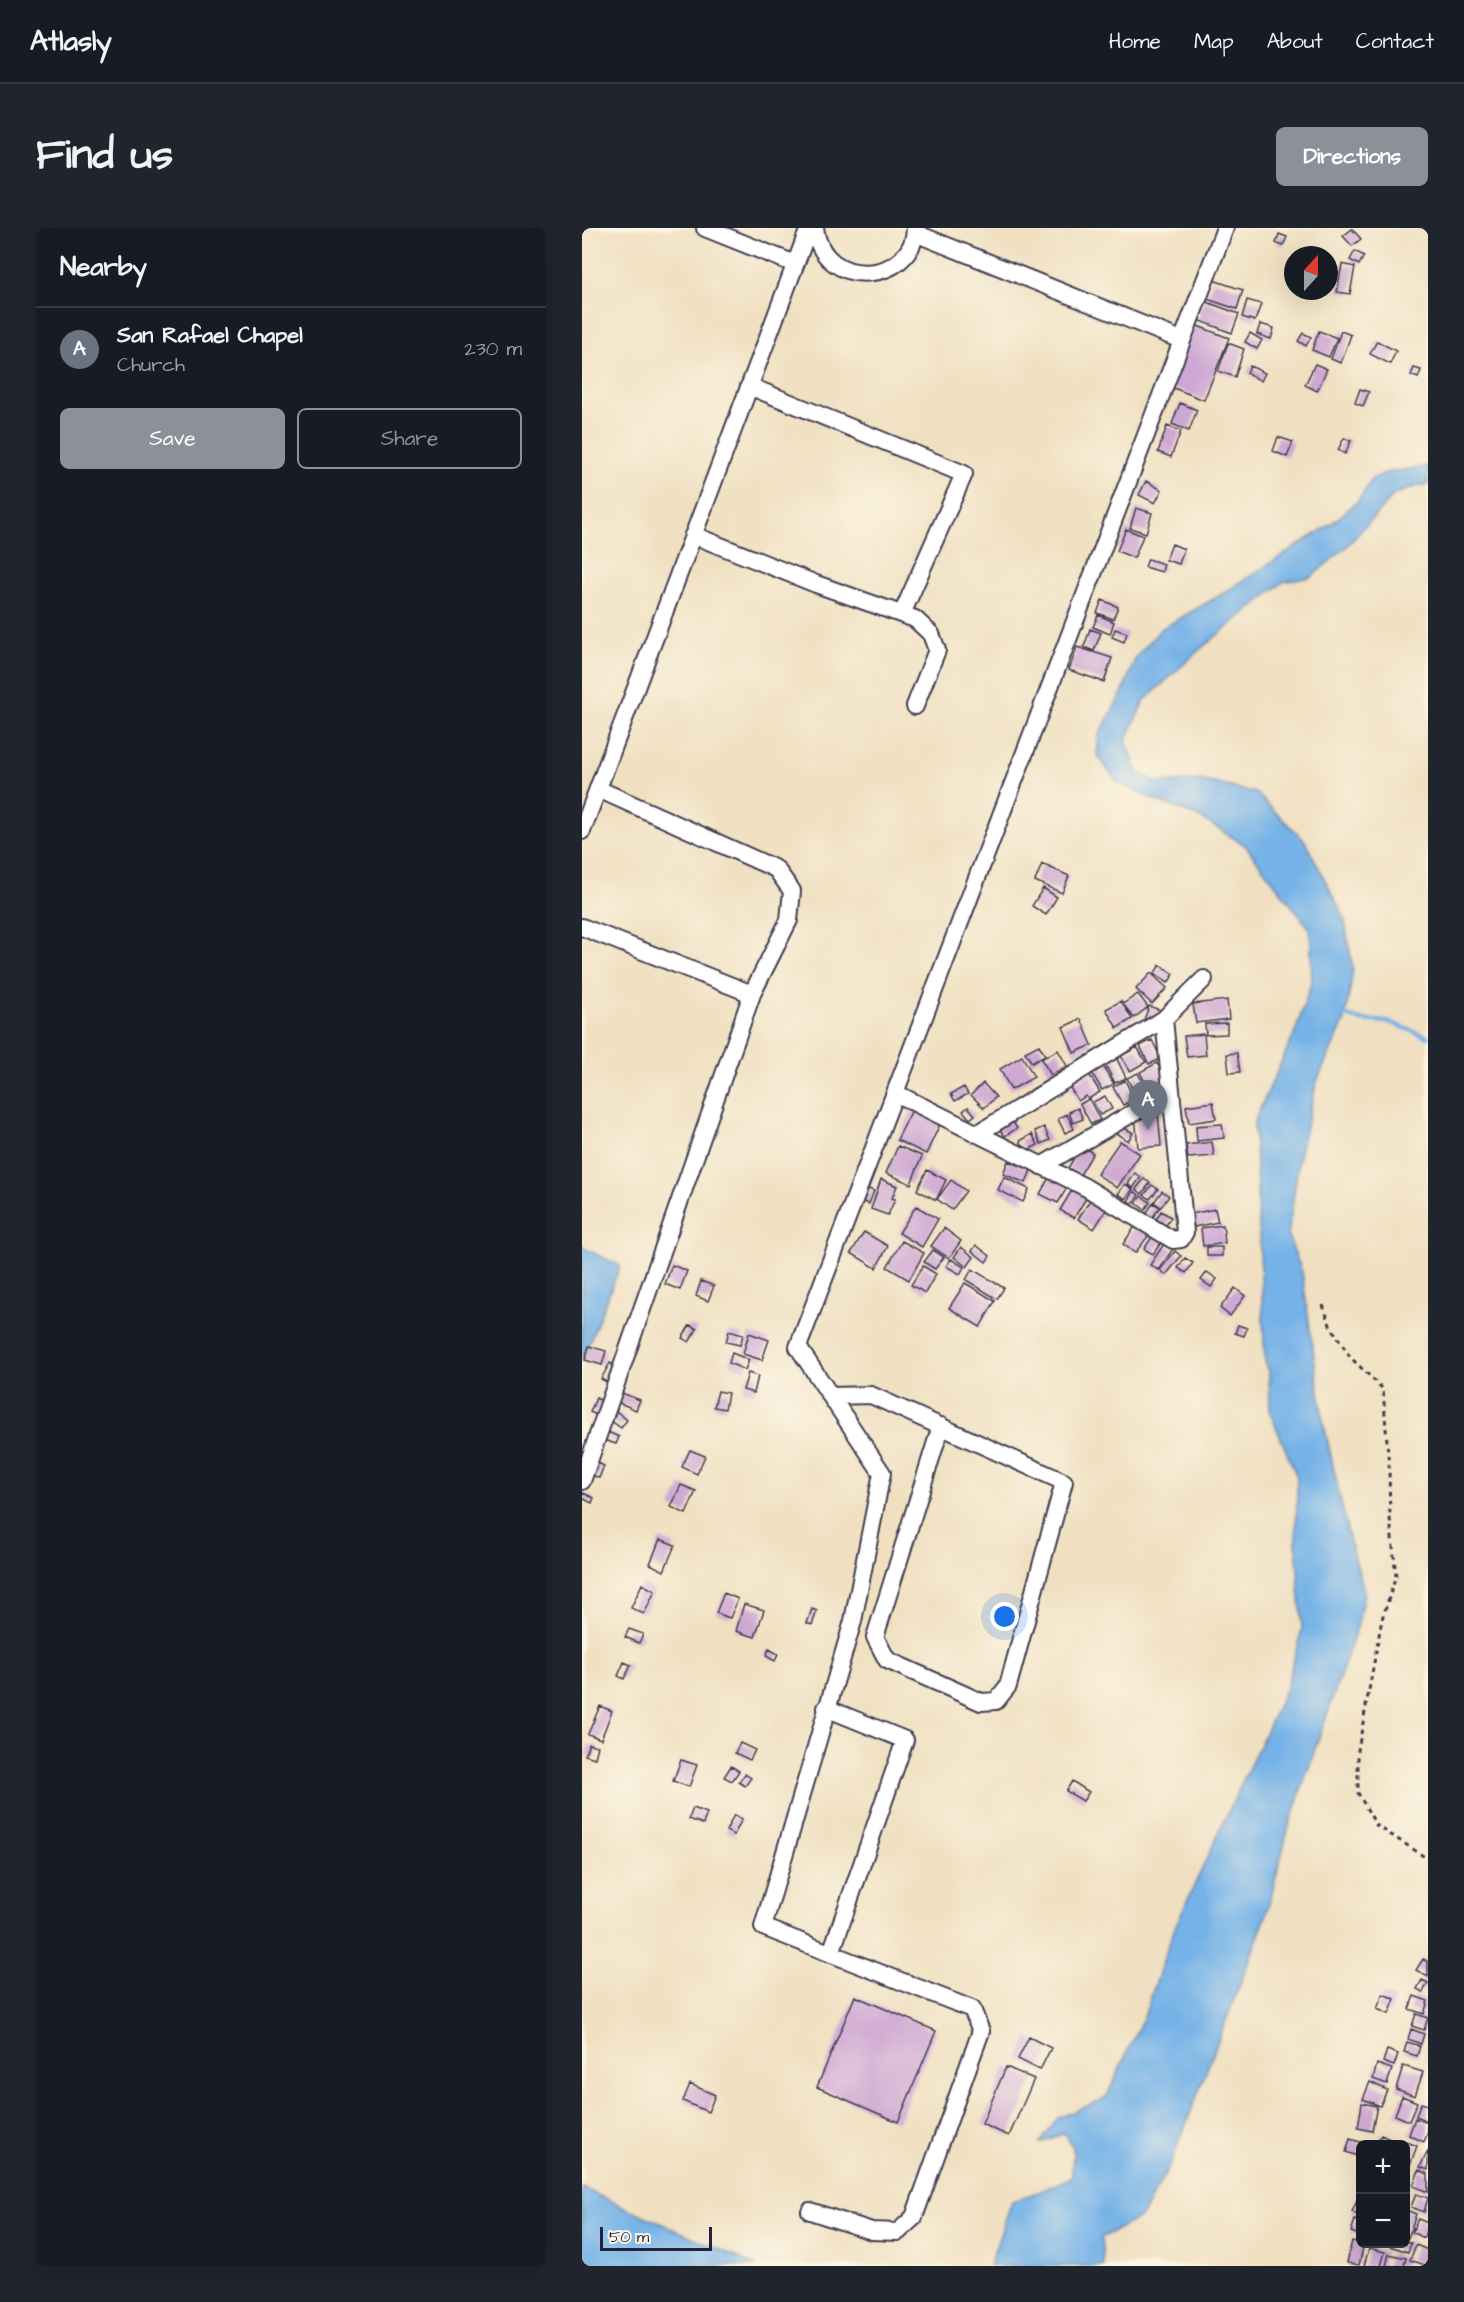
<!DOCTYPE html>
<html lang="en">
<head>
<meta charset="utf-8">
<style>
	body { margin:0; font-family:"Architects Daughter",sans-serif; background:#20242c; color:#f1f3f6 }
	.controls { position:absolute; right:18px; bottom:18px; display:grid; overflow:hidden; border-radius:9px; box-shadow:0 6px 24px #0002 }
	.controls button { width:54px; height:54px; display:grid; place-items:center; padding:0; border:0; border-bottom:2px solid #363941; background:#171b24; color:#f1f3f6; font:30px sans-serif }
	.compass { position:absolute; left:702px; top:18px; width:54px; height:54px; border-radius:50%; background:#171b24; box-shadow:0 6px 24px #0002; rotate:21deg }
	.scale { position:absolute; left:18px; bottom:15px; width:112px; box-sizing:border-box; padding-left:6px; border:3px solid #22223b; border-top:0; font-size:16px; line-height:21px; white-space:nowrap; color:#22223b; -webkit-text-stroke:4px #fcf5e5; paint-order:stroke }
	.you { position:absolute; left:423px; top:1389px; width:21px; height:21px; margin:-15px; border:4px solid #fff; border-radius:50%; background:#1a73e8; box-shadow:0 0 0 9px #1a73e833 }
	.badge { display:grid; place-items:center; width:39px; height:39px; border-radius:50%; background:#8c9099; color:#fff; font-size:20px; font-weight:700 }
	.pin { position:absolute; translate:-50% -50px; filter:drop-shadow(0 2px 3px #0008) }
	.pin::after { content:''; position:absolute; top:32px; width:21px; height:18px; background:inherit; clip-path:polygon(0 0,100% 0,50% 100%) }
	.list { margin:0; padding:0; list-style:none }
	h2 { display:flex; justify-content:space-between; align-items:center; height:78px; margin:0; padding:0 24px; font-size:26px }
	h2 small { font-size:20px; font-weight:400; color:#9ea1a6 }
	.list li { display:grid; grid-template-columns:39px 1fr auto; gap:18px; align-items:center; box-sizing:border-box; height:84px; padding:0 24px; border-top:2px solid #363941 }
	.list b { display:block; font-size:22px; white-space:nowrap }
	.list p { margin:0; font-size:20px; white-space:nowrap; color:#9ea1a6 }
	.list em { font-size:20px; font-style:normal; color:#9ea1a6 }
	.actions { display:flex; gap:12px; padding:18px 24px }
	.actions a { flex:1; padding:14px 0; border:2px solid #8c9099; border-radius:9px; text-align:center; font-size:21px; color:#8c9099 }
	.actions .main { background:#8c9099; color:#fff }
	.map { position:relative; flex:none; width:846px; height:2038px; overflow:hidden; border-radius:9px }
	header { display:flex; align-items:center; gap:36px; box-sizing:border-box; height:84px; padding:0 30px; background:#171b24; border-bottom:2px solid #363941 }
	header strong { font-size:28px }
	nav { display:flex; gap:33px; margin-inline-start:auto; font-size:21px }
	.intro { display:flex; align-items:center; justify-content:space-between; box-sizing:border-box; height:144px; padding:0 36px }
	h1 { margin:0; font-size:42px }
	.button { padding:15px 27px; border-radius:9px; background:#8c9099; color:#fff; font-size:21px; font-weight:700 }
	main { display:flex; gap:36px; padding:0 36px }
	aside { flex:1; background:#171b24; border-radius:9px; box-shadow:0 6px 24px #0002 }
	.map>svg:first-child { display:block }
	.water { fill:#75b2e7; stroke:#4c6a91; stroke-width:1.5 }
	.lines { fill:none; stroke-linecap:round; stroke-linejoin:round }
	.stream { stroke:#75b2e7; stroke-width:4.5 }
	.building { fill:#cfa7d3 }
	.minor-casing { stroke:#413e4f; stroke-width:20 }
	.path { stroke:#413e4f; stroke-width:3; stroke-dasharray:4.5 4.5; stroke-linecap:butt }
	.minor { stroke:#fff; stroke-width:16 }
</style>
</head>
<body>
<header>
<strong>Atlasly</strong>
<nav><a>Home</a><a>Map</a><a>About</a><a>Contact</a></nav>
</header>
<div class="intro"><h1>Find us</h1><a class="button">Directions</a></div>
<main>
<aside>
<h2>Nearby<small></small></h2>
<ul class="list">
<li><span class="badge" style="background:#6b7280">A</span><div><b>San Rafael Chapel</b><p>Church</p></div><em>230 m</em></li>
</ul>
<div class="actions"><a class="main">Save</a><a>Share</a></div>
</aside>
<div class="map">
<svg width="846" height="2038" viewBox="0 0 846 2038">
	<rect width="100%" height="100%" fill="#fcf5e5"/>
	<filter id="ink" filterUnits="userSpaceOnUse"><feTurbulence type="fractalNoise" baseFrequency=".0167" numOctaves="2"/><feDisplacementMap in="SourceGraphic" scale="12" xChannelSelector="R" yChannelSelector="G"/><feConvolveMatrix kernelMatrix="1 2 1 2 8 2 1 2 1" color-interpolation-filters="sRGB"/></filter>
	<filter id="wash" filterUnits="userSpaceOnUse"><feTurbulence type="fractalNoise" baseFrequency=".008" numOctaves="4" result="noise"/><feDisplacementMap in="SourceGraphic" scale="24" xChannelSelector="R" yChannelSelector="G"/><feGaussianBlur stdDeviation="1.35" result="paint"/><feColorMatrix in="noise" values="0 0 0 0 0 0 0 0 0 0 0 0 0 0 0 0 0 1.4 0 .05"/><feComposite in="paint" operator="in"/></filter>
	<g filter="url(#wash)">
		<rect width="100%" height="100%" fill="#f0e0c1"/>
		<path class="water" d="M846 238V257H838L813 266 764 319 729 349 701 354 616 423 562 473 544 513 556 544 576 555 619 552 674 565 723 613 762 689 771 742 763 792 735 853 718 923 706 1008 720 1044 741 1192 766 1306 782 1363 776 1396 708 1594 683 1691 589 1935 559 1989 519 2010 522 2038H407L430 1973 459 1963 490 1949 491 1919 482 1905 458 1915 476 1890 524 1870 563 1786 592 1701 704 1460 720 1401 714 1317 715 1249 688 1184 687 1143 683 1134 672 894 714 802 730 752 728 701 663 617 617 589 570 571 535 554 515 527 517 507 541 463 554 429 579 401 642 365 749 296 777 272 790 251 803 245Z
			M0 1019 38 1038 0 1133Z
			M0 1960 175 2038H0Z"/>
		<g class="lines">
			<path class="stream" d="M759 786 778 792 807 794 846 809"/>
		</g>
		<g id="blocks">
			<path class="building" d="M770 1 779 11 770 18 761 8Z
				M697 6 705 9 701 18 694 15Z
				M773 23 782 28 777 37 768 32Z
				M760 36 773 39 768 66 755 64Z
				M631 52 661 62 655 81 625 71Z
				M665 72 679 76 673 93 660 89Z
				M622 73 657 86 650 105 616 92Z
				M678 96 692 100 689 111 675 106Z
				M613 97 647 110 622 172 589 159Z
				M737 103 755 110 747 129 730 122Z
				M759 103 769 107 759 135 749 131Z
				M668 105 680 112 675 121 663 114Z
				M721 105 729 109 724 118 716 113Z
				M795 113 814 123 808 136 788 126Z
				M646 115 662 121 653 149 636 143Z
				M733 136 745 141 735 163 723 157Z
				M668 138 683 145 679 153 665 145Z
				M832 140 839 142 836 150 829 147Z
				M778 161 787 164 781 178 773 175Z
				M598 175 615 182 607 203 590 196Z
				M585 198 599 203 589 229 576 224Z
				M696 209 711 214 705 229 691 223Z
				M762 210 769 213 763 226 756 222Z
				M564 253 580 262 573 275 557 267Z
				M554 280 570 285 564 305 548 300Z
				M544 301 561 308 552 330 535 323Z
				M590 316 602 321 597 336 584 332Z
				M566 331 582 336 580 344 563 339Z
				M520 372 536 379 531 391 515 385Z
				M516 387 532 394 528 406 511 399Z
				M508 401 519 405 512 423 502 419Z
				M533 401 545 405 542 414 530 409Z
				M495 419 530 430 522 454 487 442Z
				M460 636 487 648 480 665 453 653Z
				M461 660 475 669 464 687 450 678Z
				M578 737 592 746 586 755 572 746Z
				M569 745 585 760 570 776 554 761Z
				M556 766 566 779 552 790 541 776Z
				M645 772 647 791 614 795 611 776Z
				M539 773 550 791 535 800 524 781Z
				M567 778 578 782 572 796 562 792Z
				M499 791 510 817 492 825 481 799Z
				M645 795V806L624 807 623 796Z
				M622 806 624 827 605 829 602 808Z
				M570 812 579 831 567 836 558 818Z
				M457 817 463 827 450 835 443 824Z
				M555 819 564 834 548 843 539 828Z
				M476 822 485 838 469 847 459 831Z
				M655 825 658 844 647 845 645 826Z
				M440 828 452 849 429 862 418 841Z
				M534 829 544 850 533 855 522 834Z
				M575 835 585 856 568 864 558 844Z
				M521 838 532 856 520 862 510 845Z
				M556 845 566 865 555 870 545 850Z
				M507 846 518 864 506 871 504 868 496 873 487 858Z
				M543 852 552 871 541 877 531 859Z
				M401 855 414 869 402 880 389 867Z
				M382 859 386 866 373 873 369 866Z
				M523 868 530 881 518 887 511 874Z
				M507 871 518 892 509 896 498 876Z
				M631 874 634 891 607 895 604 878Z
				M386 879 393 887 388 891 381 883Z
				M331 880 359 894 344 926 315 912Z
				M496 880 501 891 491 895 487 884Z
				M576 884 579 918 556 920 553 886Z
				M485 886 492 901 483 905 476 891Z
				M427 889 435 900 423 908 415 898Z
				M536 896 551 905 546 913 532 904Z
				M640 896 642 910 615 913 614 898Z
				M462 899 468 912 459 916 453 903Z
				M450 906 456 917 444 923 438 913Z
				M538 913 558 926 535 960 515 946Z
				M630 914 632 928 606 930 604 917Z
				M316 918 340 928 329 956 304 945Z
				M499 918 511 925 498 947 486 940Z
				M426 933 449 942 444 955 421 946Z
				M345 942 364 952 354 972 335 962Z
				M553 945 559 949 551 960 546 956Z
				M469 946 487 956 476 975 458 966Z
				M422 949 447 961 441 974 416 962Z
				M299 951 315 958 310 970 313 971 306 987 289 981Z
				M562 951 568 955 560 966 554 961Z
				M369 952 384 963 370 982 355 971Z
				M543 956 551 961 544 971 536 966Z
				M570 957 576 961 568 971 562 967Z
				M281 959 292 963 287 976 276 972Z
				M492 959 506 967 492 990 478 982Z
				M552 963 557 967 551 976 546 973Z
				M580 963 587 968 579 979 572 974Z
				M559 968 568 974 563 982 554 975Z
				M510 969 526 979 512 1001 496 991Z
				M571 975 578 979 568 993 562 989Z
				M334 978 356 991 340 1019 317 1005Z
				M633 981 636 994 612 999 609 986Z
				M579 983 589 989 582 1001 572 995Z
				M554 997 567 1007 553 1025 541 1016Z
				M641 997 643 1015 621 1018 619 1000Z
				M362 1000 379 1013 367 1030 349 1018Z
				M282 1004 306 1018 294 1040 269 1025Z
				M572 1006 581 1012 571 1026 562 1021Z
				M320 1013 342 1025 327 1052 305 1039Z
				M582 1016 591 1021 576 1042 568 1037Z
				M394 1017 408 1028 404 1034 390 1023Z
				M379 1019 392 1029 385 1039 372 1029Z
				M625 1019H640V1028H625Z
				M351 1022 362 1029 353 1041 342 1034Z
				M593 1023 599 1028 584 1047 578 1042Z
				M603 1030 611 1035 604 1045 596 1040Z
				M369 1031 382 1039 378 1046 364 1038Z
				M90 1037 105 1043 98 1062 83 1056Z
				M341 1038 354 1046 343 1065 329 1057Z
				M390 1041 422 1060 415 1071 384 1052Z
				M625 1044 635 1051 629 1059 619 1052Z
				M119 1053 132 1058 126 1073 114 1068Z
				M383 1055 413 1073 398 1099 367 1080Z
				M653 1060 663 1068 648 1088 638 1080Z
				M108 1097 115 1101 107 1114 100 1110Z
				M656 1097 665 1100 662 1108 653 1105Z
				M147 1103 161 1107 158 1117 144 1114Z
				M167 1105 187 1112 180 1132 161 1126Z
				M7 1118 24 1123 20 1137 3 1132Z
				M150 1125 167 1132 163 1142 147 1135Z
				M28 1135 37 1140 28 1156 19 1151Z
				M166 1145 176 1148 172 1165 161 1162Z
				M136 1163 146 1165 143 1181 132 1179Z
				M37 1164 58 1172 54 1182 33 1173Z
				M14 1170 26 1176 19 1189 8 1184Z
				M34 1183 45 1192 39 1200 28 1192Z
				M26 1204 37 1209 34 1216 22 1212Z
				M108 1222 123 1228 115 1246 100 1239Z
				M16 1235 22 1238 17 1250 10 1247Z
				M99 1257 114 1263 104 1286 89 1279Z
				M1 1265 12 1270 10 1275 0 1270Z
				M78 1311 93 1317 82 1343 68 1336Z
				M60 1356 73 1363 62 1386 49 1380Z
				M142 1365 156 1371 148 1390 134 1385Z
				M162 1376 182 1382 173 1409 154 1403Z
				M230 1381 235 1383 230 1397 225 1395Z
				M47 1401 61 1406 57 1415 43 1409Z
				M187 1421 196 1426 193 1433 184 1428Z
				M42 1434 49 1437 42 1451 36 1448Z
				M18 1478 30 1483 19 1511 6 1506Z
				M158 1515 173 1522 168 1532 153 1525Z
				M7 1516 16 1518 13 1530 3 1527Z
				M99 1532 115 1537 107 1559 91 1553Z
				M149 1538 157 1543 150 1553 142 1549Z
				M163 1546 169 1550 163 1558 157 1554Z
				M490 1553 507 1564 501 1573 484 1563Z
				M111 1580 125 1585 121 1596 107 1591Z
				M152 1587 160 1591 152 1607 144 1603Z
				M841 1731 846 1734V1749L834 1742Z
				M840 1752 846 1755 841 1764 835 1761Z
				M801 1766 813 1771 807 1786 795 1781Z
				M273 1768 354 1803 316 1894 235 1859Z
				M832 1768 846 1773 842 1786 827 1781Z
				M834 1786 846 1790 842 1802 830 1798Z
				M829 1801 842 1806 839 1816 826 1811Z
				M447 1809 469 1820 458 1842 436 1831Z
				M825 1814 838 1818 835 1828 822 1824Z
				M805 1822 816 1826 812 1838 801 1834Z
				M795 1836 810 1841 805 1856 791 1851Z
				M821 1838 841 1844 833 1868 814 1861Z
				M424 1839 452 1851 427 1908 400 1896Z
				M788 1854 805 1862 798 1878 781 1871Z
				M108 1856 133 1867 126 1884 101 1873Z
				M820 1868 835 1874 827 1893 813 1887Z
				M780 1875 795 1878 790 1903 776 1900Z
				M839 1875 846 1877V1893L834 1888Z
				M833 1890 846 1895V1904L842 1914 827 1907Z
				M799 1907 812 1913 811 1916H795Z
				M768 1911 785 1916H778V1929L764 1924Z
				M820 1912 835 1918 828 1937 824 1935V1916H818Z
				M846 1923V1942L838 1939Z
				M837 1942 846 1946V1964L831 1958Z
				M834 1966 846 1970 842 1984 829 1979Z
				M776 1970 778 1971V1988L770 1984Z
				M824 1982 834 1986 826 2010H824Z
				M836 1991 846 1995 842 2010 830 2004Z
				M773 1992 778 1994V2007L769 2004Z
				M770 2013 782 2016 777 2037 765 2035Z
				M824 2013 829 2015 826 2024 808 2018 809 2016H824Z
				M834 2017 846 2022V2038L828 2032Z
				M787 2020 803 2024 799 2038H782Z
				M807 2026 824 2030 822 2038H804Z"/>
		</g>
	</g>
	<g filter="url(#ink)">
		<use href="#blocks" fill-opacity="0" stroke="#413e4f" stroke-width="1.5"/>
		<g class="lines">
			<defs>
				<path id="minor" d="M123 0 213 36
					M233 0C241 65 333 54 333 0
					M333 5 599 112
					M167 158 382 246 320 386
					M111 307 234 356 333 391 349 406 355 422 333 478
					M16 561 194 641 210 663 207 692 170 766
					M0 603 227 0
					M0 699 170 766 0 1253
					M582 791 622 751
					M313 865 503 959 591 1012 599 1011 603 1004 582 791 395 906
					M459 938 589 863
					M249 1168 289 1167 482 1254 426 1458 414 1473 399 1474 305 1432 293 1409 359 1198
					M244 1480 323 1512 249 1725
					M228 1983 290 2003 316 2004 332 1989 399 1803 390 1781 181 1699 271 1393 300 1245 216 1119 643 0"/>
			</defs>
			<use href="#minor" class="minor-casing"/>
			<path class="path" d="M741 1077 748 1097 768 1129 801 1161 807 1240 808 1290 814 1348 800 1391 776 1522V1565L794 1597 846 1631"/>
			<use href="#minor" class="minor"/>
		</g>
	</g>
</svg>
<div class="controls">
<button>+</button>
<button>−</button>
</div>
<svg class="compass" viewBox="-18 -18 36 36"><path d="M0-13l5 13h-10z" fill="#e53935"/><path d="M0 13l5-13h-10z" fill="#9ea1a6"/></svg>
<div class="scale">50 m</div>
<div class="you"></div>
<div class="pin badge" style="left:566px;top:902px;background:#6b7280">A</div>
</div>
</main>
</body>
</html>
